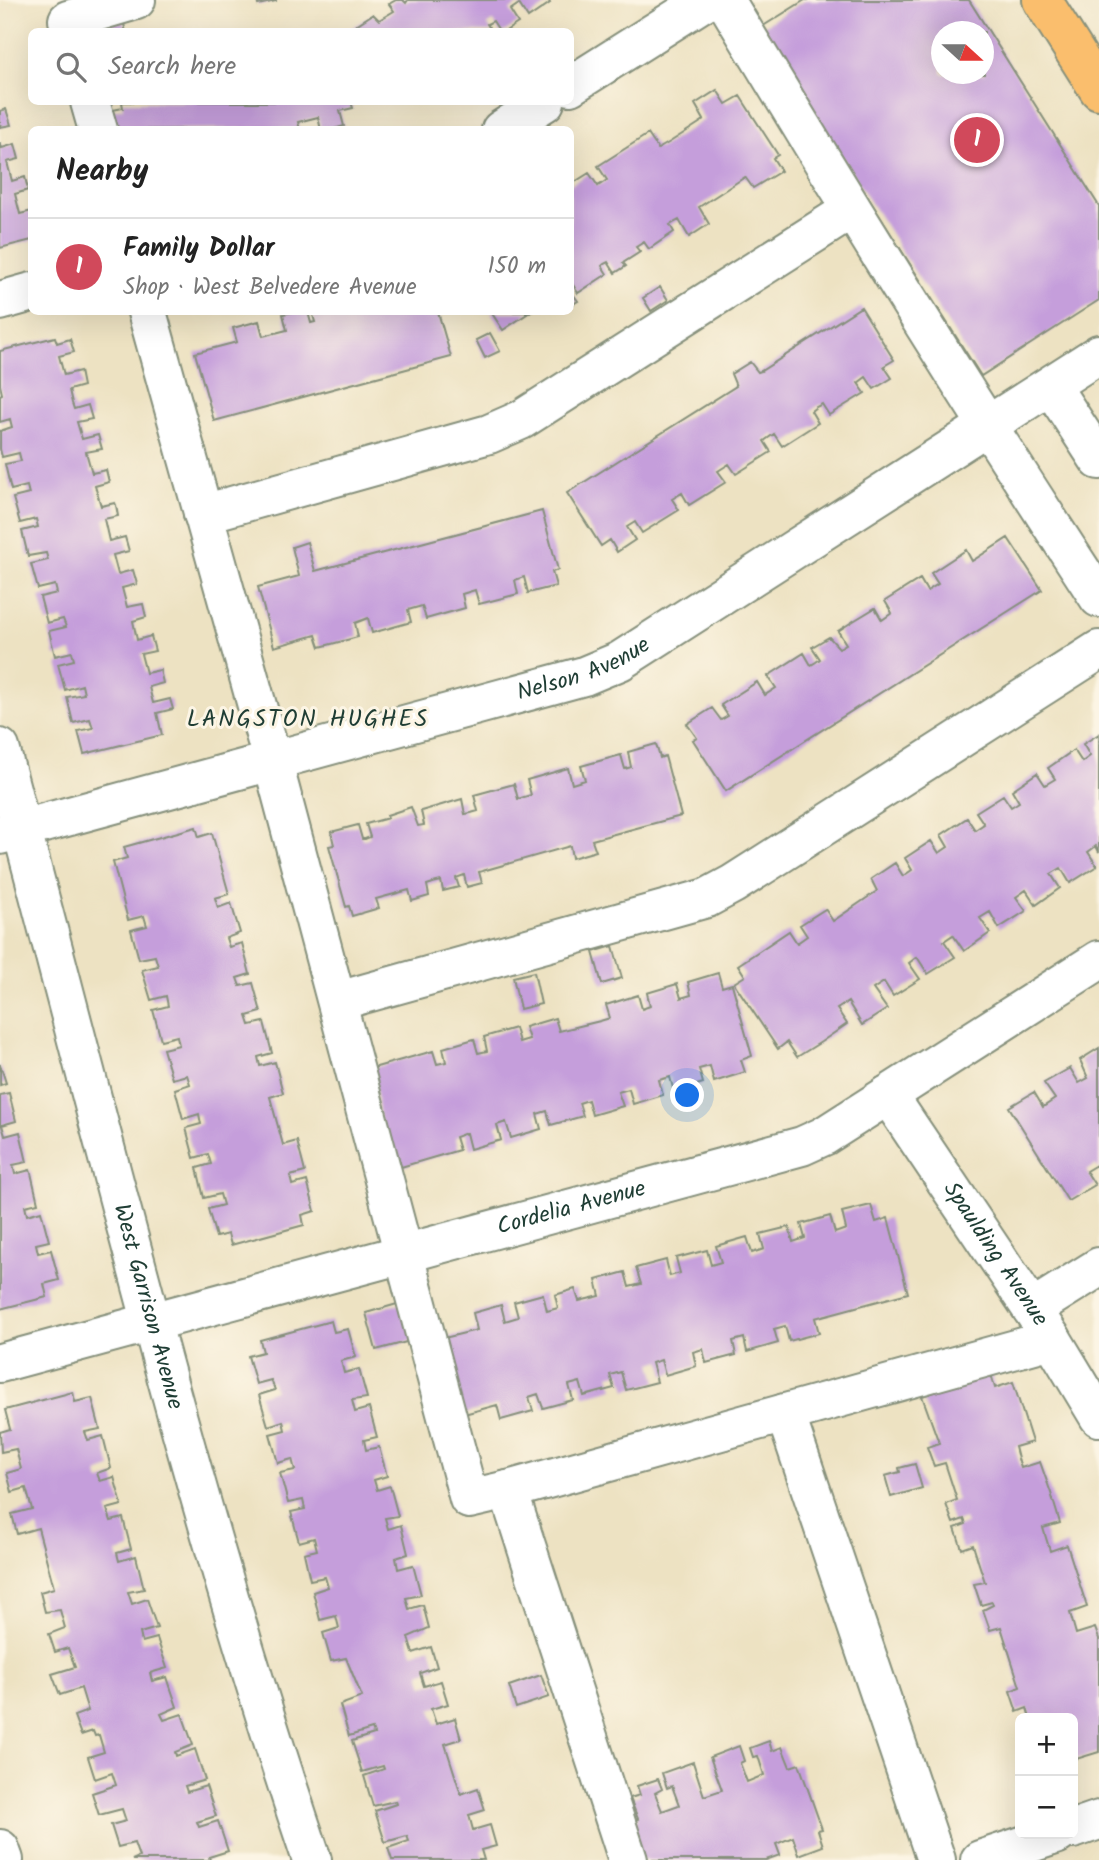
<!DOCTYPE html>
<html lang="en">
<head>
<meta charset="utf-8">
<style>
	body { margin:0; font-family:Kalam,sans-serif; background:#f6f6f6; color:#222 }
	.controls { position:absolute; right:21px; bottom:21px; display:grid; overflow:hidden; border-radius:10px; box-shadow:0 7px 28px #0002 }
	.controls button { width:63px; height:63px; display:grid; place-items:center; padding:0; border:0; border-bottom:2px solid #e0e0e0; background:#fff; color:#222; font:35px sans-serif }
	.compass { position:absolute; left:931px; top:21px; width:63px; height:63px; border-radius:50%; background:#fff; box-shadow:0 7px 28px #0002; rotate:111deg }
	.you { position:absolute; left:688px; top:1096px; width:24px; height:24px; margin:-18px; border:5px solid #fff; border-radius:50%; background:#1a73e8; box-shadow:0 0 0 10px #1a73e833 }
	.badge { display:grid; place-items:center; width:46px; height:46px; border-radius:50%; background:#d1495b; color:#fff; font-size:23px; font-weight:700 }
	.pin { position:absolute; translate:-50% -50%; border:4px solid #fff; box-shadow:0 2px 7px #0006 }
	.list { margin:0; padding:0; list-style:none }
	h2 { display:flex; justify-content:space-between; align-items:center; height:91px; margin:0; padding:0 28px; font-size:30px }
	h2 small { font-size:23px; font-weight:400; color:#767676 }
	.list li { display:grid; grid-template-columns:46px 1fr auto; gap:21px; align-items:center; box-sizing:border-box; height:98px; padding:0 28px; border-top:2px solid #e0e0e0 }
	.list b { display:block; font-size:26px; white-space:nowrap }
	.list p { margin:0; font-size:23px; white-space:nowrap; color:#767676 }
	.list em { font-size:23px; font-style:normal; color:#767676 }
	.icon { flex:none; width:38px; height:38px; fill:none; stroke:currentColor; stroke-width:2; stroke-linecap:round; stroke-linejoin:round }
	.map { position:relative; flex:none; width:1099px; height:1860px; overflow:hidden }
	.search { position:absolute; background:#fff; box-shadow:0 7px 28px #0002; left:28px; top:28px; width:546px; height:77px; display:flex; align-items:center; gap:18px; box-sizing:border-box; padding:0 24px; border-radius:10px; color:#767676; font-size:26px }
	.panel { position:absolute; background:#fff; box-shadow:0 7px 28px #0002; left:28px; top:126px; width:546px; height:189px; border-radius:10px }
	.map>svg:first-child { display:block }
	.building { fill:#c59edb; fill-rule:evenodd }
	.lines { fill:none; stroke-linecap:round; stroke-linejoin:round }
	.minor-casing { stroke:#86907b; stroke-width:42 }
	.major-casing { stroke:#86907b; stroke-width:42 }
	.minor { stroke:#fff; stroke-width:38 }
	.major { stroke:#fabe6d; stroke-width:38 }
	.labels { text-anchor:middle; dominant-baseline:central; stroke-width:6; stroke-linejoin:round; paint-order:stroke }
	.street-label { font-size:23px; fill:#1f3d34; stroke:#fcf5e5 }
	.neighbourhood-label { font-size:24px; letter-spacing:2px; fill:#1f3d34; stroke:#fcf5e5 }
</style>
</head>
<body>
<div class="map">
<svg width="1099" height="1860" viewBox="0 0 1099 1860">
	<rect width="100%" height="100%" fill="#fcf5e5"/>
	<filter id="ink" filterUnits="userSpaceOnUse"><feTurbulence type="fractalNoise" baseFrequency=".0143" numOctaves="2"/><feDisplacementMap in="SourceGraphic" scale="14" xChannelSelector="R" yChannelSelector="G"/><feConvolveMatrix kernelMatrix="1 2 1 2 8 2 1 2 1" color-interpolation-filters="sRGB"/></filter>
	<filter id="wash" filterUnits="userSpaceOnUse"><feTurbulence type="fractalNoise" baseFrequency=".00686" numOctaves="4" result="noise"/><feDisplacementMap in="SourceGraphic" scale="28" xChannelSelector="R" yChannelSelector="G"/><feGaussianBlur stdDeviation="1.57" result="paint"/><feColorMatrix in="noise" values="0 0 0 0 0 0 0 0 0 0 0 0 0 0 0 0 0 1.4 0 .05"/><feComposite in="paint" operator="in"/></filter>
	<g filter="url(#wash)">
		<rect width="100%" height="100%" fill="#ede2c2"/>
		<g id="blocks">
			<path class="building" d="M257 0H276V1L258 5Z
				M396 0H403L406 3 408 0H548L550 3 528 18 519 4 510 10 518 23 504 32H500L493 21 487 24 492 32H351L350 29 373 14 379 20 394 11 389 4Z
				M805 0H969L1099 206V300L981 376 760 28ZM942 32H984V74H942Z
				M123 20 126 32H89Z
				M717 90 726 104 740 96 778 155 773 158 781 171 753 188 745 177 699 207 709 224 689 237 679 220 670 225 674 232 649 249 644 242 636 247 640 252 623 263 626 266 615 273 608 262 604 264 602 266 607 274 578 293 573 285 570 286V185L589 173 598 186 607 180 598 166 648 134 658 149 670 142 704 120 695 104Z
				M122 102H351L353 108 340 111 344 126 331 130H321L318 117 298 122 300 130 280 128 113 130 108 111 123 108Z
				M6 109 11 125 0 127V111Z
				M0 143 2 148 15 144 19 159 7 162 12 181 25 177 28 190 15 194 20 214 32 211V240L0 248Z
				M660 287 668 300 651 311 643 298Z
				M570 290 578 301 570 306Z
				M861 307 894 360 884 366 892 378 874 389 866 377 858 383 865 393 829 415 822 404 816 407 811 411 818 423 782 446 774 434 764 441 771 452 736 474 729 464 718 471 726 482 689 505 682 493 672 499 679 510 642 533 635 522 627 527 635 540 617 552 610 540 601 546 567 493 736 386 731 374 750 362 758 372 761 371Z
				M293 312H308L311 323 315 322 312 312H340L341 315 354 312H438L451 357 214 421 195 353 237 342 233 328 259 321 263 336 287 330 283 314Z
				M491 312H530L503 330Z
				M490 333 500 351 485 358 476 340Z
				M55 337 57 343 70 339 74 352 59 356 64 375 80 371 83 386 69 390 72 403 74 409 88 405 92 419 77 422 82 439 98 435 102 449 86 452 92 473 106 470 109 482 95 486 101 506 115 503 116 505 118 516 104 519 109 541 125 537 129 551 113 555 118 574 133 570 137 584 122 588 127 607 143 604 146 617 133 621 137 640 151 636 155 651 141 654 146 673 160 670 163 683 149 687 153 703 170 699 173 709 157 713 162 735 84 754 78 731 93 728 90 719 73 723 67 697 84 694 82 685 65 690 58 664 74 660 72 652 55 656 49 631 66 627 63 619 47 623 40 597 57 593 55 585 38 589 31 564 48 560 46 553 28 556 22 531 38 527 36 519 20 523 13 498 29 494 27 486 11 490 5 464 21 461 19 453 2 457 0 449V431L12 427 10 419 0 422V395L2 394 0 385V351Z
				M542 511 558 570 552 572 556 586 528 593 524 577 515 580 518 594 479 604 475 590 462 594 465 608 426 619 422 606 408 610 411 622 372 633 368 618 355 623 358 637 320 647 316 635 274 647 258 587 299 576 292 547 307 542 315 571Z
				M1008 538 1042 590 726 791 693 740 697 738 687 724 712 708 721 720 728 716 721 705 757 682 765 695 776 688 768 676 804 653 811 665 816 662 820 659 812 647 829 637 839 648 846 644 838 631 855 620 875 608 882 620 892 613 885 601 920 579 927 591 938 584 931 573 966 550 972 561Z
				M1099 734V852L1096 846 1088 852 1097 866 1070 883 1061 868 1051 874 1060 888 1036 905 1026 890 1016 897 1026 911 999 928 990 912 980 918 990 933 964 951 953 935 944 941 955 957 928 974 917 957 909 963 920 979 893 996 884 982 873 989 887 1009 862 1025 848 1002 837 1009 847 1024 821 1042 797 1057 787 1042 778 1049 734 983 745 976 738 965 789 931 797 943 807 936 800 925 825 909 833 921 877 891 871 879 895 863 903 876 912 870 905 858 931 841 939 853 948 847 941 835 967 818 975 830 984 824 976 812 1003 795 1011 807 1019 802 1012 790 1037 773 1045 785 1055 779 1048 768 1074 750 1082 762 1090 756 1083 744Z
				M656 744 660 758 665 756 681 816 592 840 596 851 572 858 570 846 479 872 482 883 467 887 464 875 456 878 459 887 443 891 441 881 433 883 427 885 429 896 412 901 409 890 376 899 379 908 352 916 349 906 346 907 329 846 334 845 331 832 358 825 362 839H365L370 837 366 824 388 818 387 815 411 807 418 826 424 825 421 811 462 799 465 814 471 813 478 811 474 795 514 784 518 799 524 797 531 795 527 780 568 768 572 784 585 780 581 766 621 755 625 769 631 767 628 752Z
				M196 827 199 837 212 833 229 894 215 898 218 908 231 903 240 933 226 938 229 947 242 943 250 974 237 978 240 986 253 983 261 1012 247 1016 250 1025 264 1022 272 1053 258 1057 260 1066 275 1062 283 1093 270 1097 283 1145 297 1141 305 1172 290 1176 292 1185 307 1181 315 1211 302 1215 304 1225 231 1245 228 1234 216 1237 208 1209 223 1205 220 1194 204 1198 197 1168 211 1164 208 1154 194 1158 186 1128 201 1124 199 1114 183 1119 175 1089 190 1084 187 1075 172 1079 163 1049 179 1045 177 1036 161 1040 153 1010 168 1006 166 996 151 1000 142 970 158 966 155 956 139 959 131 930 147 926 144 916 128 920 113 862 127 858 124 847Z
				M613 946 622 978 602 984 593 952Z
				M534 972 541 1004 520 1009 513 977Z
				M718 973 722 987 732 984 752 1056 741 1060 745 1072 714 1082 710 1066 699 1069 703 1083 674 1092 670 1077 659 1080 663 1095 633 1104 629 1089 618 1092 623 1106 592 1115 588 1100 579 1103 583 1116 551 1125 547 1111 537 1114 541 1129 511 1138 506 1122 497 1125 501 1140 470 1149 466 1133 455 1137 459 1150 401 1167 397 1153 385 1156 373 1068 433 1051 437 1064 446 1062 443 1048 474 1039 478 1053 487 1051 484 1037 515 1028 519 1042 529 1039 525 1027 555 1018 559 1031 600 1021 610 1018 606 1005 638 995 642 1009 650 1006 647 993 677 984 681 998 691 995 688 982Z
				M1099 1048V1170L1096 1165 1086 1171 1095 1185 1068 1201 1009 1107 1034 1092 1043 1107 1055 1099 1044 1083 1070 1068 1079 1083 1088 1078 1080 1060Z
				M0 1064 6 1083 0 1085Z
				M9 1093 16 1121 2 1125 5 1136 20 1132 27 1162 13 1165 15 1174 30 1170 31 1173 38 1203 25 1206 27 1215 41 1211 49 1241 36 1244 38 1253 51 1250 59 1280 44 1284 47 1297 0 1309V1095Z
				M871 1205 876 1222 888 1218 908 1293 815 1318 819 1333 789 1341 785 1326 774 1329 778 1343 747 1352 744 1338 733 1341 736 1355 706 1363 703 1349 693 1352 696 1366 665 1375 661 1360 652 1363 657 1382 626 1390 621 1372 610 1375 614 1388 584 1396 580 1382 569 1385 573 1400 543 1408 538 1394 529 1397 533 1411 501 1420 497 1405 457 1416 436 1340 477 1330 473 1313 501 1305 505 1321 518 1317 514 1302 543 1294 547 1311 558 1308 555 1295 575 1289 579 1301 600 1296 596 1280 625 1272 629 1287 641 1284 636 1268 666 1260 670 1276 680 1273 676 1258 707 1250 711 1265 721 1262 716 1246 747 1237 752 1253 764 1249 760 1234 789 1227 793 1242 805 1238 801 1224 830 1216 835 1233 846 1229 842 1212Z
				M404 1302 414 1340 376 1350 366 1313Z
				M331 1321 334 1332 348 1329 356 1357 341 1361 344 1373 359 1369 367 1398 352 1400 355 1412 369 1408 377 1437 364 1440 366 1450 379 1447 387 1476 374 1480 377 1490 390 1486 398 1516 385 1518 388 1529 401 1525 408 1554 396 1558 398 1569 413 1565 421 1595 406 1598 409 1609 423 1605 429 1628 408 1637 413 1653 431 1647 437 1667 420 1673 424 1686 441 1681 448 1704 431 1709 436 1724 455 1718 461 1739 445 1744 461 1794 478 1788 485 1810 469 1815 473 1830 490 1825 496 1846 481 1850 484 1860H392L388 1848 409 1841 407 1836 385 1842 375 1811 396 1804 395 1801 373 1806 364 1776 384 1769 383 1766 362 1772 352 1741 374 1734 372 1729 349 1736 340 1705 362 1697 346 1658 331 1661 323 1633 339 1628 336 1616 320 1620 313 1592 328 1587 325 1577 310 1580 304 1553 317 1550 314 1538 299 1542 291 1512 305 1509 303 1500 288 1503 280 1473 295 1470 292 1459 278 1463 270 1434 285 1430 283 1421 268 1426 259 1395 275 1390 271 1380 256 1384 248 1356 263 1352 260 1340Z
				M991 1374 995 1388 1013 1382 1032 1442 1015 1447 1018 1459 1021 1468 1040 1462 1051 1493 1060 1523 1043 1528 1050 1551 1067 1545 1087 1607 1070 1613 1076 1634 1095 1628 1099 1639V1752L1073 1760V1718H1030L1027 1708 1017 1712 1010 1691 1020 1687 1001 1627 990 1630 983 1610 993 1605 992 1602 981 1605 974 1584 985 1582 979 1564 973 1545 962 1549 955 1528 966 1524 964 1519 953 1523 946 1504 957 1500 945 1463 934 1466 927 1447 939 1443 922 1396Z
				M73 1392 75 1402 92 1398 100 1429 85 1432 88 1440 103 1436 111 1468 97 1473 100 1481 114 1477 122 1505 107 1509 111 1521 123 1518 131 1549 117 1553 119 1561 136 1556 144 1589 128 1592 132 1604 147 1599 157 1628 140 1633 142 1642 157 1638 167 1668 150 1673 152 1681 167 1677 177 1707 161 1714 164 1720 182 1714 193 1745 175 1752 176 1756 195 1749 205 1780 185 1786 187 1792 206 1786 216 1816 197 1822 199 1827 218 1821 228 1851 209 1857 210 1860H132L139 1857 134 1843 118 1847 111 1825 126 1821 122 1809 99 1815 92 1793 116 1785 112 1773 95 1779 88 1757 104 1752 99 1735 95 1736 93 1731 81 1735 74 1716 88 1711 81 1688 60 1695 52 1674 75 1667 68 1648 55 1652 49 1634 65 1628 60 1610 45 1612 40 1592 54 1588 38 1528 17 1534 12 1514 32 1509 26 1488 12 1492 7 1473 21 1469 16 1449 1 1452 0 1432 10 1429 5 1410Z
				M915 1464 922 1488 891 1497 885 1476 900 1472 899 1468Z
				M541 1675 549 1697 516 1708 509 1686Z
				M769 1741 772 1751 782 1747 790 1767 799 1764 822 1829 818 1830 823 1846 799 1855 793 1837 776 1844 780 1855 766 1860H639L626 1823 638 1819 630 1798 640 1795 637 1786 658 1779 662 1789 655 1793 662 1811 679 1805 672 1786 667 1788 662 1773 693 1762 704 1796 722 1790 710 1757 739 1746 744 1761 740 1763 747 1782 764 1775 758 1756 753 1757 750 1748Z"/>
		</g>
	</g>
	<g filter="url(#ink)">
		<use href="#blocks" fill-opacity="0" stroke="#86907b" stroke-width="2"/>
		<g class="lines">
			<defs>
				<g id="minor">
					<path d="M725 0C846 202 970 401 1099 598"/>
					<path d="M68 20 136 0"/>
					<path d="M570 86 706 0"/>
					<path d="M90 102 98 130"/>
					<path d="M501 130 545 102"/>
					<path d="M0 301 32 292"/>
					<path d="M147 312 273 763 469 1499 508 1490 1052 1339"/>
					<path d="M1051 386 1099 460"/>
					<path d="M203 514 489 434 521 420 851 210"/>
					<path id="s1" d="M0 748C100 1120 189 1496 312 1860"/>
					<path id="s2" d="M0 835 584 676 620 661 1099 354"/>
					<path d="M338 1001 707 898 733 884 1099 650"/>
					<path id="s3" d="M888 1095 1052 1339 1099 1417"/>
					<path d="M1032 1309 1099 1267"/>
					<path id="s4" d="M0 1363 802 1146 824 1136 1099 960"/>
					<path d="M785 1413 936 1860"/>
					<path d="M508 1490 628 1860"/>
					<path d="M1073 1829 1099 1820"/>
					<path d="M0 1849 4 1860"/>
					<path d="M980 1860 1058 1834"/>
				</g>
				<path id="major" d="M1042 0 1099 90"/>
			</defs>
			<use href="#minor" class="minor-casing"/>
			<use href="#major" class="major-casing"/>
			<use href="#minor" class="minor"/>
			<use href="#major" class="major"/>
		</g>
	</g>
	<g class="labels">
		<g class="street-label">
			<text stroke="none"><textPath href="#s2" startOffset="607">Nelson Avenue</textPath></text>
			<text stroke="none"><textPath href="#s4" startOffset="592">Cordelia Avenue</textPath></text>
			<text stroke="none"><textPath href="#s3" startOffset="192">Spaulding Avenue</textPath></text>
			<text stroke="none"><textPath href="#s1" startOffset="578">West Garrison Avenue</textPath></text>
		</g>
		<g class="neighbourhood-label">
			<text x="308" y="719">LANGSTON HUGHES</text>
		</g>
	</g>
</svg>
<div class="controls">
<button>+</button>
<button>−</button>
</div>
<svg class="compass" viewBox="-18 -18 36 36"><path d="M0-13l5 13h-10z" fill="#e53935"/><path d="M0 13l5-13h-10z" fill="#767676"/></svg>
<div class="you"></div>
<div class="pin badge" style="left:977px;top:140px">1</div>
<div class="search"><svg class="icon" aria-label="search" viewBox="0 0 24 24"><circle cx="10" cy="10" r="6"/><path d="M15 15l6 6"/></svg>Search here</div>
<section class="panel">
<h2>Nearby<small></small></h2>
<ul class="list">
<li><span class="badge">1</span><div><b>Family Dollar</b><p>Shop · West Belvedere Avenue</p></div><em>150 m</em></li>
</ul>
</section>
</div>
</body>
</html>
